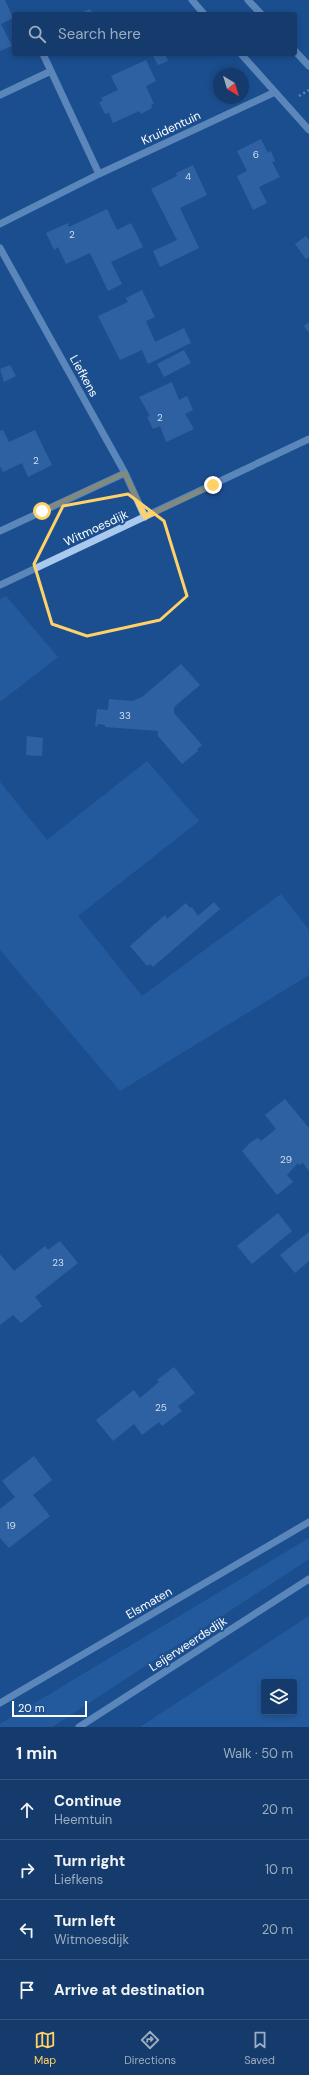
<!DOCTYPE html>
<html lang="en">
<head>
<meta charset="utf-8">
<style>
	body { margin:0; font-family:"DM Sans",sans-serif; background:#1d4271; color:#f1f3f6 }
	.controls { position:absolute; right:12px; bottom:12px; display:grid; overflow:hidden; border-radius:4px; box-shadow:0 2px 6px #0003 }
	.controls button { width:36px; height:36px; display:grid; place-items:center; padding:0; border:0; border-bottom:1px solid #33557e; background:#143b6b; color:#f1f3f6; font:20px sans-serif }
	.compass { position:absolute; left:213px; top:68px; width:36px; height:36px; border-radius:50%; background:#143b6b; box-shadow:0 2px 6px #0003; rotate:142deg }
	.scale { position:absolute; left:12px; bottom:10px; width:75px; box-sizing:border-box; padding-left:4px; border:2px solid #fff; border-top:0; font-size:11px; line-height:14px; white-space:nowrap; color:#fff; -webkit-text-stroke:3px #1b4f8f; paint-order:stroke }
	.stop { position:absolute; width:12px; height:12px; margin:-9px; border:3px solid #ffd166; border-radius:50%; background:#fff }
	.stop.end { background:#ffd166; border-color:#fff; box-shadow:0 1px 4px #0008 }
	.list { margin:0; padding:0; list-style:none }
	h2 { display:flex; justify-content:space-between; align-items:center; height:52px; margin:0; padding:0 16px; font-size:17px }
	h2 small { font-size:13px; font-weight:400; color:#9dadc1 }
	.list li { display:grid; grid-template-columns:26px 1fr auto; gap:12px; align-items:center; box-sizing:border-box; height:60px; padding:0 16px; border-top:1px solid #33557e }
	.list b { display:block; font-size:15px; white-space:nowrap }
	.list p { margin:0; font-size:13px; white-space:nowrap; color:#9dadc1 }
	.list em { font-size:13px; font-style:normal; color:#9dadc1 }
	.icon { flex:none; width:22px; height:22px; fill:none; stroke:currentColor; stroke-width:2; stroke-linecap:round; stroke-linejoin:round }
	.map { position:relative; flex:none; width:309px; height:1727px; overflow:hidden }
	.search { position:absolute; background:#143b6b; box-shadow:0 2px 6px #0003; left:12px; right:12px; top:12px; height:44px; display:flex; align-items:center; gap:10px; box-sizing:border-box; padding:0 14px; border-radius:4px; color:#9dadc1; font-size:15px }
	.sheet { height:292px; background:#143b6b }
	nav { display:flex; justify-content:space-around; align-items:center; box-sizing:border-box; height:56px; border-top:1px solid #33557e; background:#143b6b; font-size:11px; color:#9dadc1 }
	nav a { display:grid; justify-items:center; gap:2px }
	nav .on { color:#ffd166 }
	.map>svg:first-child { display:block }
	.green { fill:#2e69ad; fill-rule:evenodd }
	.building { fill:#4478b7 }
	.lines { fill:none; stroke-linecap:round; stroke-linejoin:round }
	.path { stroke:#a9c9ee; stroke-width:2.5; stroke-dasharray:2 3; stroke-linecap:butt }
	.minor { stroke:#a9c9ee; stroke-width:7 }
	.route { stroke:#ffd166; stroke-width:5 }
	.marked { fill:none; stroke:#ffd166; stroke-width:3; stroke-linejoin:round }
	.labels { text-anchor:middle; dominant-baseline:central; stroke-width:4; stroke-linejoin:round; paint-order:stroke }
	.number-label { font-size:10px; fill:#d0dded }
	.street-label { font-size:12px; fill:#fff; stroke:#1b4f8f }
</style>
</head>
<body>
<div class="map">
<svg width="309" height="1727" viewBox="0 0 309 1727">
	<rect width="100%" height="100%" fill="#1b4f8f"/>
	<path class="green" d="M6 596 58 657 0 702V599Z
		M147 761 199 821 78 916 142 996 281 894 309 930V975L120 1091 0 950V782L47 840Z
		M309 1538V1559L52 1727H0V1724Z
		M309 1616V1727H140ZM264 1682H294V1712H264Z"/>
	<path class="building" d="M0 0H5L13 18 1 24 12 46 0 51Z
		M90 9 93 14 98 12 99 14H79Z
		M152 54H165L168 61 158 65Z
		M146 60 156 81 146 86 154 104 151 105 152 108 141 114 139 111 113 123 109 113 105 114 99 102 103 101 101 98 118 90 111 76Z
		M261 139 268 153 271 151 275 161 272 162 280 177 259 187 267 203 253 210 237 176 247 171 237 151Z
		M193 165 207 195 180 208 199 248 160 267 153 251 177 240 151 189 177 176 176 173Z
		M107 209 117 230 131 223 143 247 111 262 122 284 108 291 90 253 66 264 58 247 54 250 46 233 68 223 69 227Z
		M306 236 309 240V257L306 259 295 244Z
		M142 290 155 317 146 321 155 342 184 328 191 343 148 364 142 350 120 360 98 316 128 302 126 298Z
		M309 322V333L304 326Z
		M184 350 191 363 164 377 157 364Z
		M10 365 16 376 4 382 0 369Z
		M172 382 179 400 187 396 193 410 185 414 194 429 166 442 160 426 153 429 147 417 150 416 139 397Z
		M3 430 9 442 35 430 52 465 28 477 22 463 3 472 0 466V431Z
		M181 664 200 685 174 707V713L202 745 197 749 198 751 182 764 158 736V731L105 727V725L98 724 97 727 95 726 97 709 108 710 109 699 133 701 142 697Z
		M27 736 43 738 42 756 26 755Z
		M214 902 220 909 153 967 150 964 147 966 130 946 165 915 167 919 186 903 190 908 192 907 198 916Z
		M285 1099 309 1128V1171L303 1163 299 1165 298 1163 287 1175 293 1182 277 1195 242 1151 251 1142 258 1138 261 1141 276 1129 265 1115Z
		M278 1213 292 1231 252 1264 237 1246Z
		M309 1232V1261L295 1273 280 1255Z
		M60 1241 78 1263 35 1297 42 1306 21 1323 13 1315 0 1325V1254L14 1271 45 1246 48 1250Z
		M174 1367 195 1393 178 1406 182 1411 162 1426 159 1422 142 1435 134 1424 113 1441 96 1420 134 1390 140 1398 159 1382 157 1380Z
		M34 1456 52 1480 33 1495 50 1516 9 1548 0 1538V1509L15 1497 2 1481Z"/>
	<g class="lines">
		<path class="path" d="M299 96 309 90"/>
		<path class="minor" d="M192 0 204 14
			M248 0 261 14
			M295 51 309 66
			M43 54 51 71
			M241 54 309 130
			M0 95 51 71 99 174
			M0 224 99 174 275 92
			M0 248 125 473 145 517
			M0 531 125 473
			M0 585 309 439
			M0 1703 309 1522
			M79 1727 309 1579"/>
	</g>
	<g class="lines">
		<path class="route" d="M42 511 125 473 145 517 213 485"/>
	</g>
	<path d="M0 0H309V1727H0ZM128 494 164 521 187 596 160 620 87 636 52 624 34 564 63 506Z" fill="#1b4f8f" fill-opacity=".55" fill-rule="evenodd"/>
	<path class="marked" d="M128 494 164 521 187 596 160 620 87 636 52 624 34 564 63 506Z"/>
	<g class="labels">
		<g class="number-label">
			<text x="256" y="154">6</text>
			<text x="188" y="176">4</text>
			<text x="72" y="234">2</text>
			<text x="160" y="417">2</text>
			<text x="36" y="460">2</text>
			<text x="125" y="715">33</text>
			<text x="286" y="1159">29</text>
			<text x="58" y="1262">23</text>
			<text x="161" y="1407">25</text>
			<text x="11" y="1525">19</text>
		</g>
		<g class="street-label">
			<text transform="translate(171 128) rotate(-25)">Kruidentuin</text>
			<text transform="translate(84 376) rotate(61)">Liefkens</text>
			<text transform="translate(96 528) rotate(-25)">Witmoesdijk</text>
			<text transform="translate(149 1603) rotate(-30)">Elsmaten</text>
			<text transform="translate(188 1644) rotate(-33)">Leijerweerdsdijk</text>
		</g>
	</g>
</svg>
<div class="controls">
<button><svg class="icon" aria-label="layers" viewBox="0 0 24 24"><path d="M12 4l9 5-9 5-9-5zM3 14l9 5 9-5"/></svg></button>
</div>
<svg class="compass" viewBox="-18 -18 36 36"><path d="M0-13l5 13h-10z" fill="#e53935"/><path d="M0 13l5-13h-10z" fill="#9dadc1"/></svg>
<div class="scale">20 m</div>
<div class="stop" style="left:42px;top:511px"></div>
<div class="stop end" style="left:213px;top:485px"></div>
<div class="search"><svg class="icon" aria-label="search" viewBox="0 0 24 24"><circle cx="10" cy="10" r="6"/><path d="M15 15l6 6"/></svg>Search here</div>
</div>
<section class="sheet">
<h2>1 min<small>Walk · 50 m</small></h2>
<ul class="list">
<li><svg class="icon" aria-label="ahead" viewBox="0 0 24 24"><path d="M12 20V5M6 11l6-6 6 6"/></svg><div><b>Continue</b><p>Heemtuin</p></div><em>20 m</em></li>
<li><svg class="icon" aria-label="right" viewBox="0 0 24 24"><path d="M7 20v-9h11M14 6l5 5-5 5"/></svg><div><b>Turn right</b><p>Liefkens</p></div><em>10 m</em></li>
<li><svg class="icon" aria-label="left" viewBox="0 0 24 24"><path d="M17 20v-9H6M10 6l-5 5 5 5"/></svg><div><b>Turn left</b><p>Witmoesdijk</p></div><em>20 m</em></li>
<li><svg class="icon" aria-label="arrive" viewBox="0 0 24 24"><path d="M6 21V4h12l-3 4 3 4H6"/></svg><div><b>Arrive at destination</b></div></li>
</ul>
</section>
<nav>
<a class="on"><svg class="icon" aria-label="map" viewBox="0 0 24 24"><path d="M3 6l6-2 6 2 6-2v14l-6 2-6-2-6 2zM9 4v14M15 6v14"/></svg>Map</a>
<a><svg class="icon" aria-label="directions" viewBox="0 0 24 24"><path d="M12 3l9 9-9 9-9-9zM9 14v-3h6M13 9l2 2-2 2"/></svg>Directions</a>
<a><svg class="icon" aria-label="saved" viewBox="0 0 24 24"><path d="M7 4h10v16l-5-4-5 4z"/></svg>Saved</a>
</nav>
</body>
</html>
